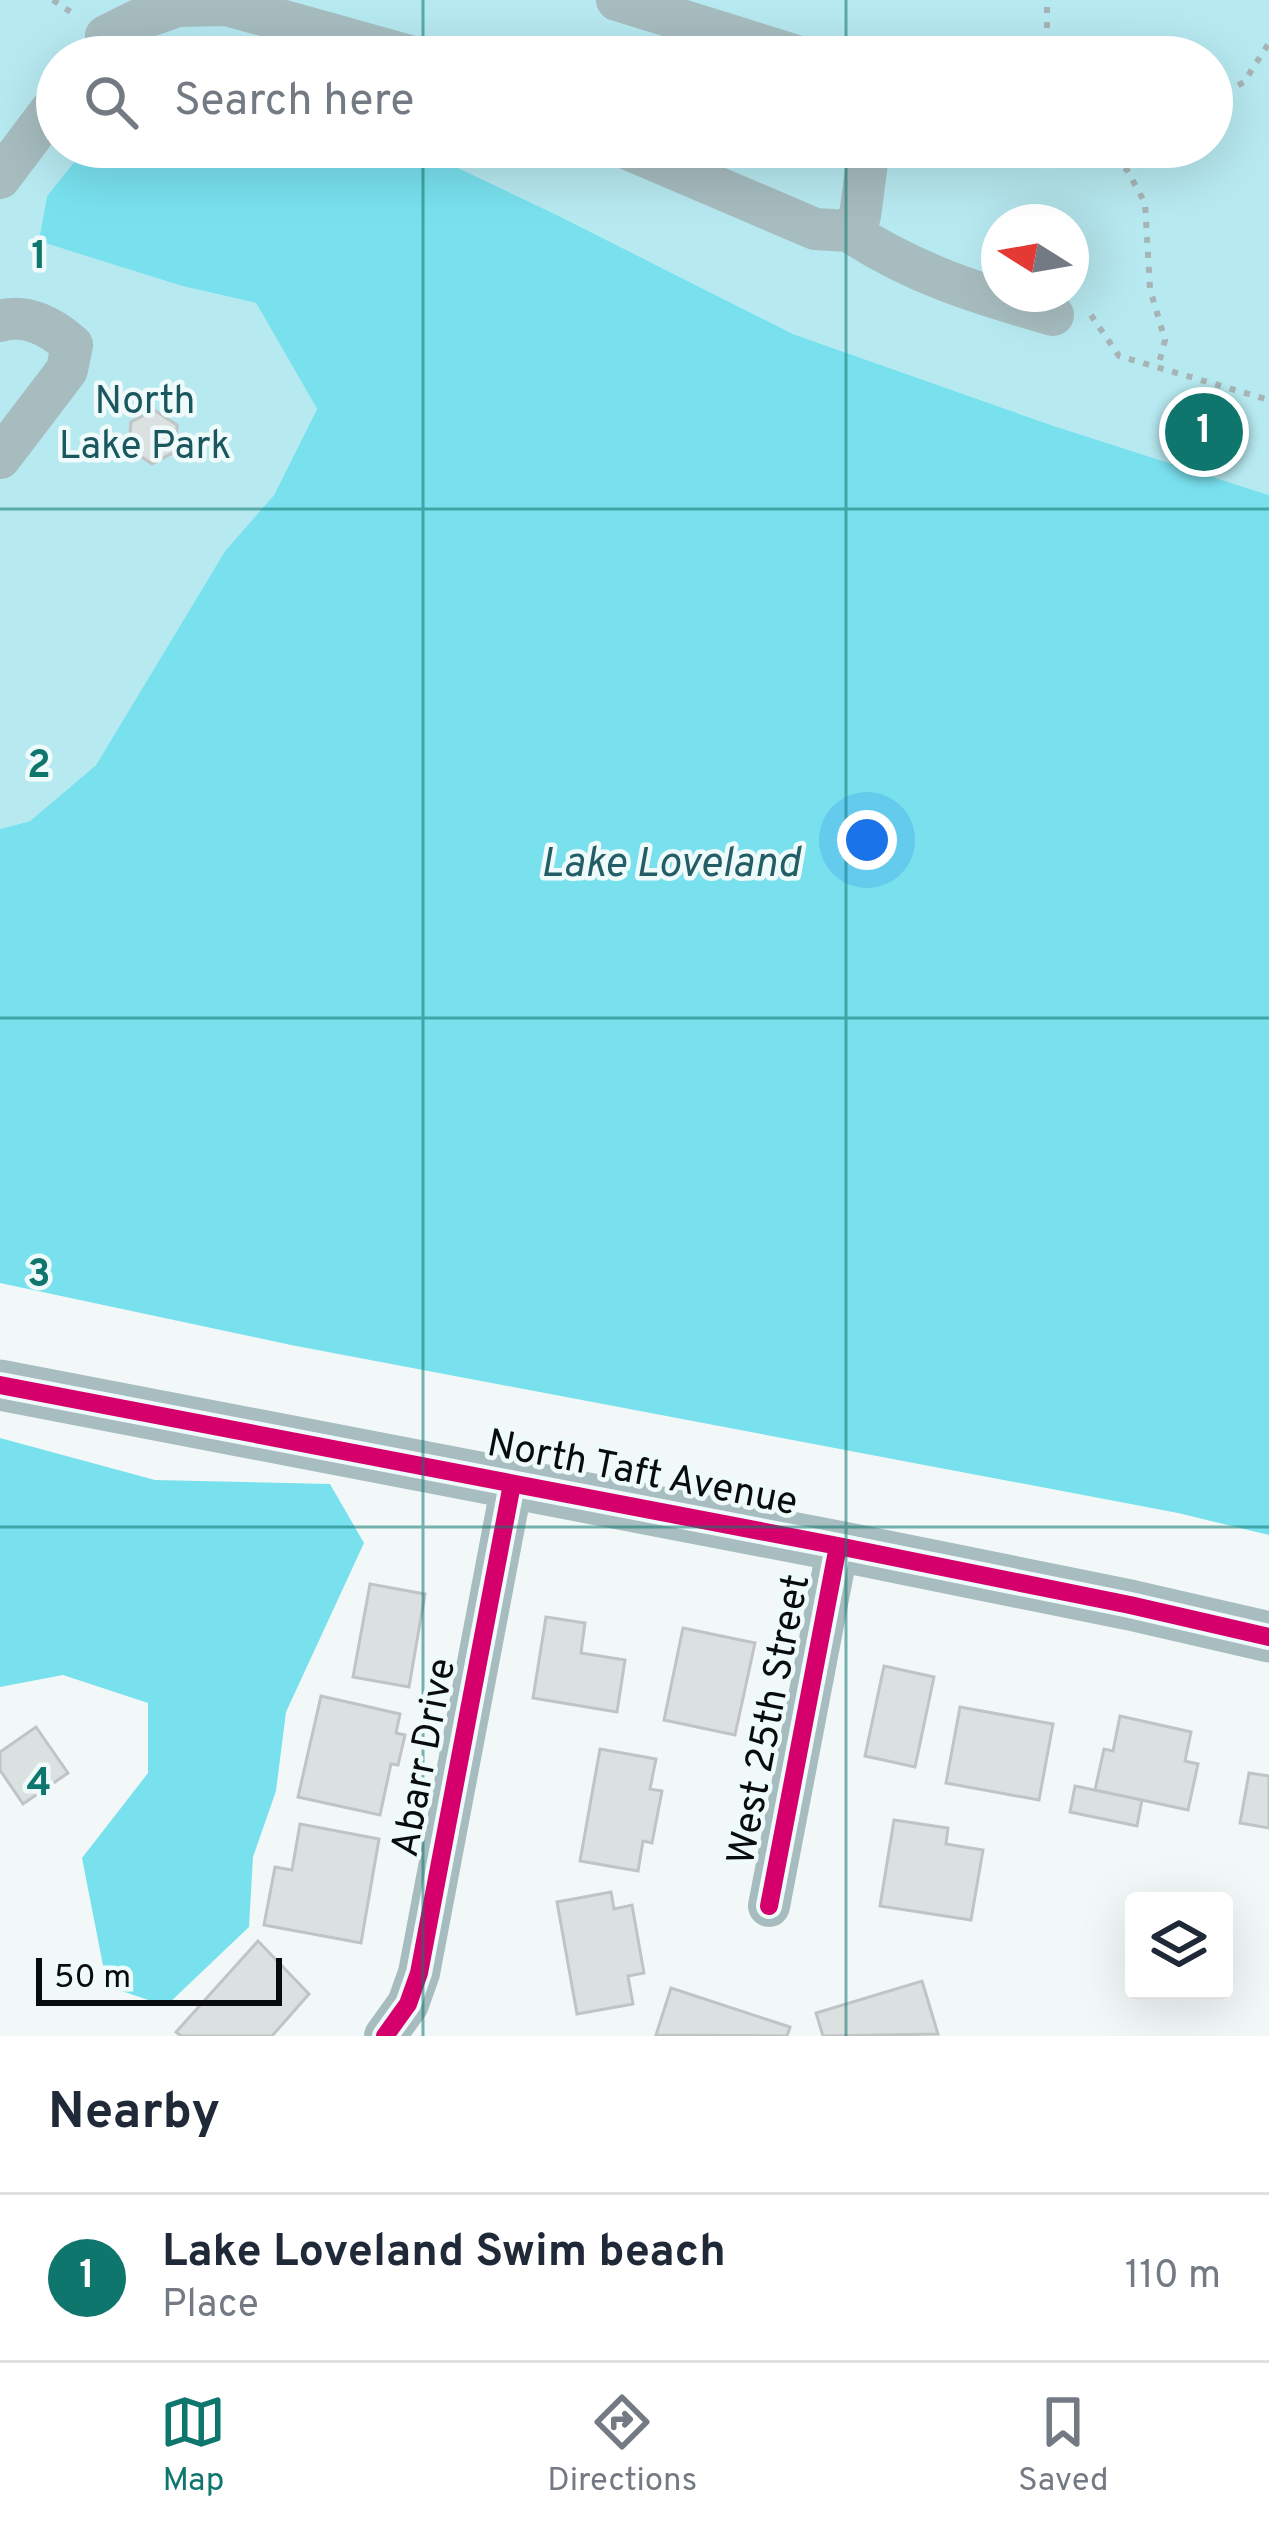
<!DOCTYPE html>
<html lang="en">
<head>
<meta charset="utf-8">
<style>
	body { margin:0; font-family:Overpass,sans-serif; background:#f2f2f3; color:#1f2937 }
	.controls { position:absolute; right:36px; bottom:36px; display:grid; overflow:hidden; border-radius:12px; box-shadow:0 12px 48px #0002 }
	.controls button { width:108px; height:108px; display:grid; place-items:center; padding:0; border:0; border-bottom:3px solid #e0e1e3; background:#fff; color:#1f2937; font:60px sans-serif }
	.compass { position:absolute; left:981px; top:204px; width:108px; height:108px; border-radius:50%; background:#fff; box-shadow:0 12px 48px #0002; rotate:281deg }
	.scale { position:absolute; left:36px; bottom:30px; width:246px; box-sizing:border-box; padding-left:12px; border:6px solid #090c0d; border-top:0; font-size:33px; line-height:42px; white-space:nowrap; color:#090c0d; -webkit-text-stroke:9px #effafb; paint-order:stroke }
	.you { position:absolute; left:867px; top:840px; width:42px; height:42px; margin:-30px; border:9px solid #fff; border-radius:50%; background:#1a73e8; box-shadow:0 0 0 18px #1a73e833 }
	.badge { display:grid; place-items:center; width:78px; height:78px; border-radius:50%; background:#0f766e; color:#fff; font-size:39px; font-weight:700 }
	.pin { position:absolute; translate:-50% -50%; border:6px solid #fff; box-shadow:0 3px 12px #0006 }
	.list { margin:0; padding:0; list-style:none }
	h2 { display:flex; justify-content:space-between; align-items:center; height:156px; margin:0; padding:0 48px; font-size:51px }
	h2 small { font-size:39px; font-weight:400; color:#747a83 }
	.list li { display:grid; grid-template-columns:78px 1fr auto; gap:36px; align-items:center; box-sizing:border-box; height:168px; padding:0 48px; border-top:3px solid #e0e1e3 }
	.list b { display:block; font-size:45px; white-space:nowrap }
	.list p { margin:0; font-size:39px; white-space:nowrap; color:#747a83 }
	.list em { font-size:39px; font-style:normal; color:#747a83 }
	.icon { flex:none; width:66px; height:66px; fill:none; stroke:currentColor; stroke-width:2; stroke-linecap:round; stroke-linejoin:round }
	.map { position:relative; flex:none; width:1269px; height:2036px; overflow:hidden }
	.search { position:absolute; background:#fff; box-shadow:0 12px 48px #0002; left:36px; right:36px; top:36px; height:132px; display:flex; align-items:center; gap:30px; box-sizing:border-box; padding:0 42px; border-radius:66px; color:#747a83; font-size:45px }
	.sheet { height:324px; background:#fff }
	nav { display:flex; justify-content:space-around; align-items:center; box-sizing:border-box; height:168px; border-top:3px solid #e0e1e3; background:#fff; font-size:33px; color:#747a83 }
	nav a { display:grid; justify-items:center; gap:6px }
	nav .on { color:#0f766e }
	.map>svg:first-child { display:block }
	.green { fill:#b7e9f0; fill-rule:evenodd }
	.water { fill:#79e1ee }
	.building { fill:#dbe0e0; stroke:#c0c4c5; stroke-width:3 }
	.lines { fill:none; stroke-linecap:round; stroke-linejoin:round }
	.path { stroke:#a6b4b6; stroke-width:6; stroke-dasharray:6 9; stroke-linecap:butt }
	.minor { stroke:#a6bcbf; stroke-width:42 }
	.major { stroke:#a8bdc0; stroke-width:51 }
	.cycleway-casing { stroke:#effafb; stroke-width:26 }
	.cycleway { stroke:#d6006c; stroke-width:18 }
	.grid { fill:none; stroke:#0f766e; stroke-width:3; stroke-opacity:0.55 }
	.labels { text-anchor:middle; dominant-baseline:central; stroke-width:9; stroke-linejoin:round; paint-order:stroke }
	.park-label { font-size:39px; fill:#1b575f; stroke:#effafb }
	.street-label { font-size:39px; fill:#090c0d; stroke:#effafb }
	.water-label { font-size:42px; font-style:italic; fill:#235d65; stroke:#effafb }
	.grid-label { font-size:39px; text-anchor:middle; font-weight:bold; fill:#0f766e; stroke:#effafb; stroke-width:9; stroke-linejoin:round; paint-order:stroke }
</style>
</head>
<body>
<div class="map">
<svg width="1269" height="2036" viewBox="0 0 1269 2036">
	<rect width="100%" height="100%" fill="#f2f8f8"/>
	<path class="green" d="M0 0H1269V495L1051 425 793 334 555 214 414 147H1212V57H57V147H86L47 196 40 240 182 286 256 303 317 409 274 495 225 551 96 765 30 821 0 829ZM999 222H1071V294H999Z"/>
	<path class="water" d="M86 147H414L555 214 793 334 1051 425 1269 495V1535L1178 1513 291 1345 0 1283V829L30 821 96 765 225 551 274 495 317 409 256 303 182 286 39 241 47 196Z
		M0 1438 155 1480 330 1484 364 1543 286 1712 276 1791 253 1857 249 1927 166 2006 107 1986 82 1858 148 1773V1703L63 1675 0 1687Z"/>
	<path class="building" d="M154 410 177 425 176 451 152 464 129 448 131 422Z
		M370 1584 425 1594 409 1687 353 1677Z
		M546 1617 585 1623 581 1653 625 1660 617 1712 533 1698Z
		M683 1628 755 1643 735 1735 664 1720Z
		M884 1666 934 1677 915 1767 865 1756Z
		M321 1696 400 1714 396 1733 405 1735 398 1765 391 1764 380 1815 298 1797Z
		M960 1707 1053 1724 1039 1800 946 1783Z
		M1120 1716 1191 1732 1185 1761 1198 1764 1188 1810 1095 1790 1104 1749 1113 1751Z
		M36 1727 68 1773 23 1804 0 1770V1752Z
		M600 1749 656 1759 650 1789 662 1791 652 1843 643 1841 638 1871 580 1861Z
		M1249 1773 1269 1776V1828L1240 1823Z
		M1075 1786 1142 1800 1137 1826 1070 1812Z
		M894 1820 948 1828 946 1844 983 1850 971 1920 880 1906Z
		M300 1824 379 1839 361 1943 264 1925 275 1867 292 1870Z
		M611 1892 614 1909 632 1905 644 1973 628 1976 633 2004 577 2014 557 1902Z
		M258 1941 309 1994 272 2036H181L176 2032Z
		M922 1981 938 2034 823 2036 816 2013Z
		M671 1988 790 2027 787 2036 656 2035Z"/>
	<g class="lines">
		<path class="path" d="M53 0 75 15
			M1041 57 1047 39V0
			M1212 100 1244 82 1269 43
			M1106 147V154L1127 170 1145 203 1150 289 1165 340 1158 367
			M1091 315 1119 356 1269 400"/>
		<path class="minor" d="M617 0 800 57
			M106 36 138 20 178 6 227 5 413 57
			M623 147 815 229 849 231 860 216 869 147
			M0 178 57 102
			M849 231C913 274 979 294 1053 315
			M0 321C26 313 52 327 72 345L67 370 0 458
			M769 1906 838 1546
			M385 2036 408 2004 419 1973 512 1484"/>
		<path class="major" d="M0 1385 838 1546 1130 1605 1269 1637"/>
		<defs>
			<path id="cycleway" d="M0 1385 838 1546 1130 1605 1269 1637
				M769 1906 838 1546
				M385 2036 408 2004 419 1973 512 1484"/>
		</defs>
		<use href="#cycleway" class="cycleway-casing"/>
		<use href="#cycleway" class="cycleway"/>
	</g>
	<path class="grid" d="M423 0V57M846 0V57M423 147V2036M846 147V2036M0 509H1269M0 1018H1269M0 1527H1269"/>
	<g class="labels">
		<g class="park-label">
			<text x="145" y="403">North<tspan x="145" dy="45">Lake Park</tspan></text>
		</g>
		<g class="street-label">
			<text transform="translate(642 1475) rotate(11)">North Taft Avenue</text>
			<text transform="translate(771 1720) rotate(-79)">West 25th Street</text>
			<text transform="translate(426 1758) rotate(-79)">Abarr Drive</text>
		</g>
		<g class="water-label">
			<text x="670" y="865">Lake Loveland</text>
		</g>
	</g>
	<g class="grid-label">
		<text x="39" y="268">1</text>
		<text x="39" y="777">2</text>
		<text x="39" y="1286">3</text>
		<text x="39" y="1795">4</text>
	</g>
</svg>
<div class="controls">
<button><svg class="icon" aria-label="layers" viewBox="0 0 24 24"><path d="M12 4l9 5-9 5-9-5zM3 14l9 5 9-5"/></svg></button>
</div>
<svg class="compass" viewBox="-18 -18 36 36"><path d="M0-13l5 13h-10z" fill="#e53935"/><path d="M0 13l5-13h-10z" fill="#747a83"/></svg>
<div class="scale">50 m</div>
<div class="you"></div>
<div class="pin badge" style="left:1204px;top:432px">1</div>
<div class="search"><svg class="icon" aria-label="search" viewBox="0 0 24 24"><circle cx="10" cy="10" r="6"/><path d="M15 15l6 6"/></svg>Search here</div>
</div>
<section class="sheet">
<h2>Nearby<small></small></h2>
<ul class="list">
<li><span class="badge">1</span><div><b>Lake Loveland Swim beach</b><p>Place</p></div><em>110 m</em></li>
</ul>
</section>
<nav>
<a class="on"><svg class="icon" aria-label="map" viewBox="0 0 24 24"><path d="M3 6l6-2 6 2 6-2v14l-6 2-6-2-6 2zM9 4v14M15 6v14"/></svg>Map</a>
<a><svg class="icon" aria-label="directions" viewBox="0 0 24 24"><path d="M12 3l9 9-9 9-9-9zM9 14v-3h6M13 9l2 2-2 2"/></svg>Directions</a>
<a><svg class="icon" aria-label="saved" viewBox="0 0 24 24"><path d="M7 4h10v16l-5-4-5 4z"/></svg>Saved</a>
</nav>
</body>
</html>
